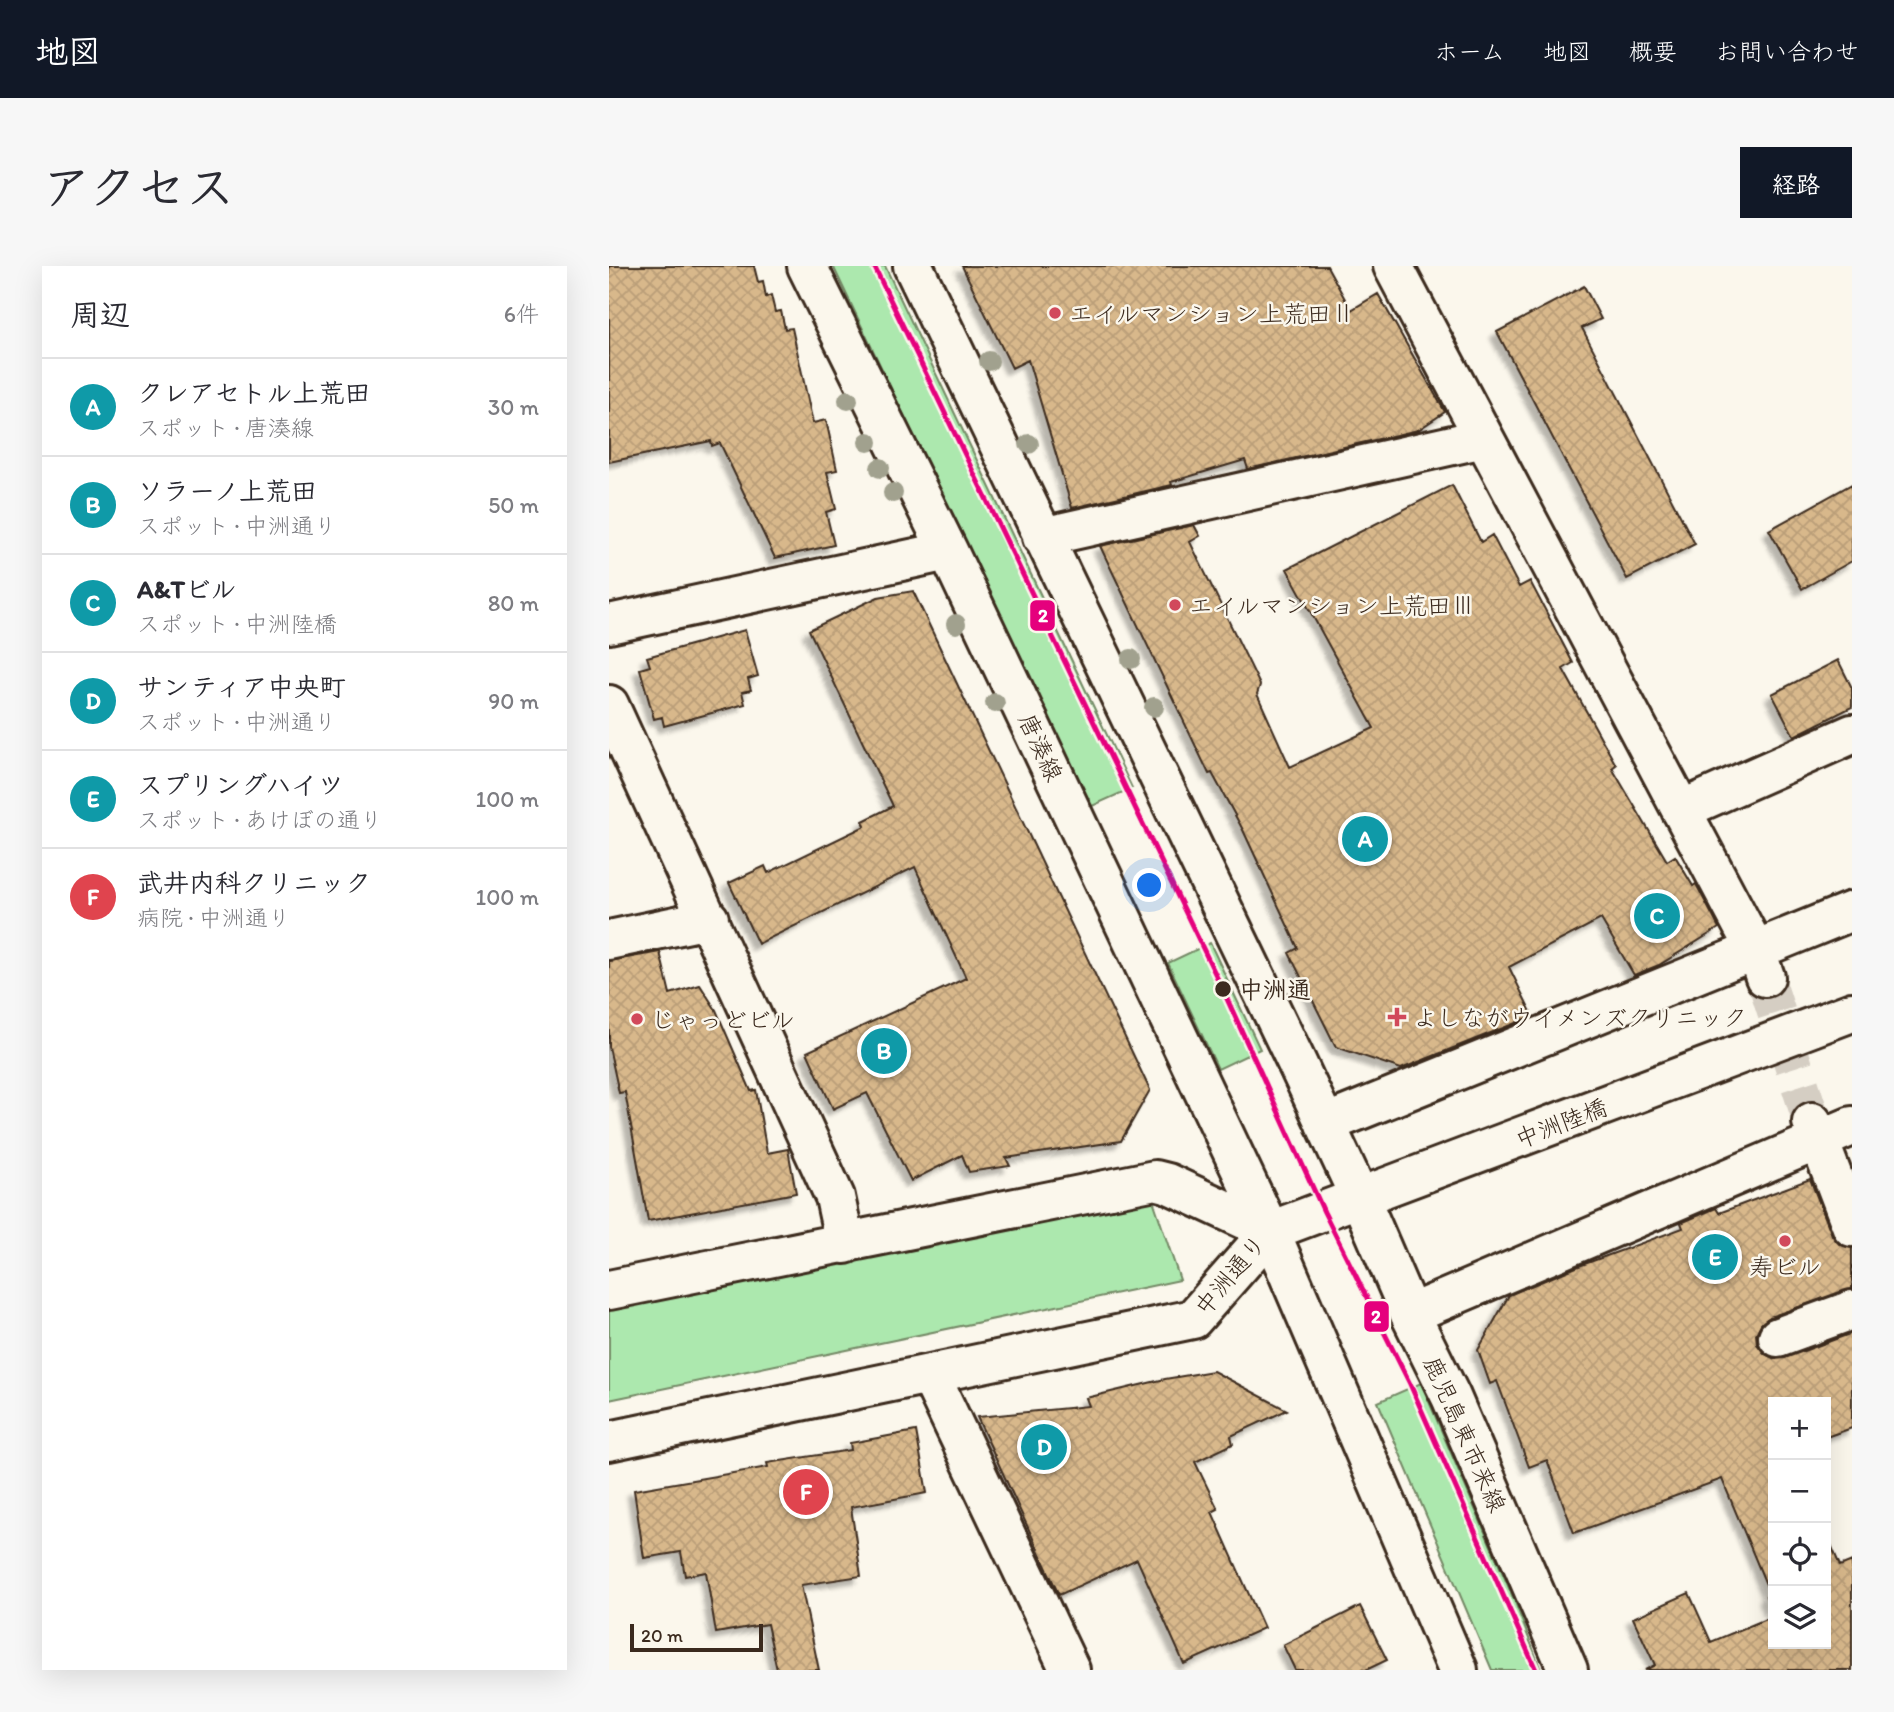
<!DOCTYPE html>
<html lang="ja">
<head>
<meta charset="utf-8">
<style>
	body { margin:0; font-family:Itim,"Klee One",sans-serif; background:#f7f7f7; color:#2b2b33 }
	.controls { position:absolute; right:21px; bottom:21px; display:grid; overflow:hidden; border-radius:0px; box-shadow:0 7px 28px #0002 }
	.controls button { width:63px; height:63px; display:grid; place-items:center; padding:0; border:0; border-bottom:2px solid #e1e1e2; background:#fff; color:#2b2b33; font:35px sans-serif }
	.scale { position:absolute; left:21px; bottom:18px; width:133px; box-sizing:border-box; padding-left:7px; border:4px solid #3b2a1e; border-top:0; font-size:19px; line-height:24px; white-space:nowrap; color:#3b2a1e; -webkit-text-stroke:5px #fbf7ec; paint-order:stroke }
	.you { position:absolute; left:541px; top:620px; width:24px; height:24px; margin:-18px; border:5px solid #fff; border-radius:50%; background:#1a73e8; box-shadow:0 0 0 10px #1a73e833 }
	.badge { display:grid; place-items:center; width:46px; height:46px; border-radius:50%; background:#111827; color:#fff; font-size:23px; font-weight:700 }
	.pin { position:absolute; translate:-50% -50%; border:4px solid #fff; box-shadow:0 2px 7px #0006 }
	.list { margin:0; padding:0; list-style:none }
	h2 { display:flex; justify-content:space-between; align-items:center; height:91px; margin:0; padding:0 28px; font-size:30px }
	h2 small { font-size:23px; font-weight:400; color:#7c7c81 }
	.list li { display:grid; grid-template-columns:46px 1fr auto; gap:21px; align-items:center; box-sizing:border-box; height:98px; padding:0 28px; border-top:2px solid #e1e1e2 }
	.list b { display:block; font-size:26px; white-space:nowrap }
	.list p { margin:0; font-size:23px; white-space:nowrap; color:#7c7c81 }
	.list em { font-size:23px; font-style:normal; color:#7c7c81 }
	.icon { flex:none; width:38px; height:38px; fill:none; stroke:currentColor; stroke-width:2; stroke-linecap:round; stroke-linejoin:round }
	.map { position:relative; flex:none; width:1243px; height:1404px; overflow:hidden; border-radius:0px }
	header { display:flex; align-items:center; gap:42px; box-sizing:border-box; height:98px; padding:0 35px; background:#111827; color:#fff }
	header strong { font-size:33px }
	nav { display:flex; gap:38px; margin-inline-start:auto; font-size:24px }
	.intro { display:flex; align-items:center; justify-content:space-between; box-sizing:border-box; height:168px; padding:0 42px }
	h1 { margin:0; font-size:49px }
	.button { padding:18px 32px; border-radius:0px; background:#111827; color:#fff; font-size:24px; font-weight:700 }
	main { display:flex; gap:42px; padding:0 42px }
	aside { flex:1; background:#fff; border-radius:0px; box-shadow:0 7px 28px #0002 }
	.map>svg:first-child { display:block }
	.grass { fill:#ace8ae; stroke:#748966; stroke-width:2 }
	.building { fill:url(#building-cross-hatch); stroke:#3b2a1e; stroke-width:2; filter:url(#shadow) }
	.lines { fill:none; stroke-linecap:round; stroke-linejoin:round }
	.minor-tunnel { stroke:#d5cec3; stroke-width:38; stroke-dasharray:38 19; stroke-linecap:butt }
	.minor-casing { stroke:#3b2a1e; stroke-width:44 }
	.major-casing { stroke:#3b2a1e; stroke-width:44 }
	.minor { stroke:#fbf7ec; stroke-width:38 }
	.major { stroke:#fbf7ec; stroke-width:38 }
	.tram-1-casing { stroke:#fbf7ec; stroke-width:10 }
	.tram-1 { stroke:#e5007d; stroke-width:5 }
	.tree { fill:#a1a18e }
	.poi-dot { fill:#d1495b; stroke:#fbf7ec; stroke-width:2.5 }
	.stop-dot { fill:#3b2a1e; stroke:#fbf7ec; stroke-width:2.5 }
	.labels { text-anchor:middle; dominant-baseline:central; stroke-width:5; stroke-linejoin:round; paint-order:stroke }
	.poi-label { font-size:24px; fill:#3b2a1e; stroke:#fbf7ec; text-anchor:start }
	.street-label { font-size:24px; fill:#3b2a1e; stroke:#fbf7ec }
	.stop-label { font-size:24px; font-weight:bold; fill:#3b2a1e; stroke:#fbf7ec; text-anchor:start }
	.line-badge { stroke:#fbf7ec; stroke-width:2.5 }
	.badge-label { font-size:19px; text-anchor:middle; font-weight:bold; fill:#fff }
</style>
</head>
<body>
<header>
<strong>地図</strong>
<nav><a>ホーム</a><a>地図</a><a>概要</a><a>お問い合わせ</a></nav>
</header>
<div class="intro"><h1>アクセス</h1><a class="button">経路</a></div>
<main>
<aside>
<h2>周辺<small>6件</small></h2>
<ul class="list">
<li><span class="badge" style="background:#0f9aa8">A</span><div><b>クレアセトル上荒田</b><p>スポット · 唐湊線</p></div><em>30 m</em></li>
<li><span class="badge" style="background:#0f9aa8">B</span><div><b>ソラーノ上荒田</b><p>スポット · 中洲通り</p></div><em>50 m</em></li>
<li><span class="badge" style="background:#0f9aa8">C</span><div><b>A&amp;Tビル</b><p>スポット · 中洲陸橋</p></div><em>80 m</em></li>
<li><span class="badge" style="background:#0f9aa8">D</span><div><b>サンティア中央町</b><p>スポット · 中洲通り</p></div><em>90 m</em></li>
<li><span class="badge" style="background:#0f9aa8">E</span><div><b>スプリングハイツ</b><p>スポット · あけぼの通り</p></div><em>100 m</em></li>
<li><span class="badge" style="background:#e0444e">F</span><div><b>武井内科クリニック</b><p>病院 · 中洲通り</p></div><em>100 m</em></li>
</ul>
</aside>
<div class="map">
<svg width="1243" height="1404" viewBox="0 0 1243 1404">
	<defs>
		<pattern id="building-cross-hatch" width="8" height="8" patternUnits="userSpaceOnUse" patternTransform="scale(1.75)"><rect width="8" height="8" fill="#d8b88b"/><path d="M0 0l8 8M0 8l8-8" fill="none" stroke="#ba9e78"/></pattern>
		<filter id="shadow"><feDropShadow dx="-6" dy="6" stdDeviation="2" flood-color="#0004"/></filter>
	</defs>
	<rect width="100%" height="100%" fill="#fbf7ec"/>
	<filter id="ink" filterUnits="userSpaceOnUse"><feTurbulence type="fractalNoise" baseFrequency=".0143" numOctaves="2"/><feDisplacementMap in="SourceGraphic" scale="14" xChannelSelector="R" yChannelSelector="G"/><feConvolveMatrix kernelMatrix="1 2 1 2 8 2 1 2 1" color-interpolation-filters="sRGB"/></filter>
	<g filter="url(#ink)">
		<path class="grass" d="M224 0H276L523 522 481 541Z
			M601 677 651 783 609 803 559 697Z
			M542 928 571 1014 0 1134V1037Z
			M812 1117 906 1336 932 1404H883L769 1136Z"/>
		<path class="building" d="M0 0H145L149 16 154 15 157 31 162 29 166 46 172 45 176 63 183 62 204 157 217 154 228 204 218 206 227 243 217 246 225 279 166 292 111 177 103 180 102 175 0 196Z
			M353 0H718L742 44 769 28 836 146 809 164 639 203 636 194 562 216 563 219 463 242 419 94 403 102Z
			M975 20 992 53 973 62 1086 278 1018 313 888 66Z
			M1243 218V295L1193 323 1160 264Z
			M843 219 872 276 883 269 910 321 921 315 964 397 954 403 1007 499 1003 502 1058 595 1066 590 1084 620 1087 618 1110 662 1050 699 1025 709 992 653 900 701 924 750 792 803 727 781 680 687 689 682 634 564 603 507 600 508 491 280 585 259 591 270 581 276 651 419 648 428 681 501 765 462 678 303Z
			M304 325 541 824 512 875 397 892 401 900 360 906 353 889 302 915 258 827 224 843 198 786 357 712 306 601 149 678 120 617 156 600 159 607 256 560 254 555 284 540 200 364 269 331Z
			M136 364 149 410 139 413 142 424 133 426 136 438 55 460 53 451 45 453 31 403 41 400 38 391Z
			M1229 394 1243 422V441L1185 470 1163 428Z
			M51 686 61 728 91 719 107 744 142 825 147 824 158 887 179 883 187 927 39 955 16 826 10 827 0 781V695Z
			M1201 913 1223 969 1230 978 1243 982V1023L1161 1051 1152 1058 1147 1068 1148 1078 1156 1088 1166 1093 1176 1092 1243 1067V1162L1217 1171V1136H1164V1349L1157 1330 1161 1328 1113 1213 965 1267 938 1194 920 1201 888 1115 881 1118 869 1084 900 1029 970 1000 1074 962 1072 957 1107 942 1110 947Z
			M604 1105 678 1144 622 1170 624 1178 586 1196 609 1243 603 1246 655 1362 575 1398 528 1293 450 1329 368 1151 480 1140 477 1132 556 1113Z
			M307 1165 318 1227 242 1241 252 1310 192 1319 210 1404H168L158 1358 107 1367 97 1306 76 1310 72 1286 35 1292 25 1224 159 1201 158 1197 242 1184 241 1177Z
			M1217 1267 1231 1300 1243 1295V1404H1036L1046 1399 1024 1352 1080 1327 1102 1376 1164 1350V1378H1217Z
			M751 1340 778 1394 757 1404H686L674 1379Z"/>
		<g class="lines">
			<path class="minor-tunnel" d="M1156 711 1203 856"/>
			<defs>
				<path id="minor" d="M198 0 339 285 661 965
					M304 0 687 795 751 932
					M784 0 1147 685 1156 711
					M433 271 875 172
					M0 358 339 285
					M0 439 226 931 236 978
					M1072 544 1243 468
					M0 674 100 653
					M1203 856 1243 961
					M716 858 1243 645
					M0 1024 546 914 558 917 661 965
					M801 1048 1243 860
					M1169 1071 1243 1044
					M321 1109 461 1404
					M0 1175 584 1053 661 965"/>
				<path id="major" d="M751 932 801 1048 842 1131 959 1404
					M849 1404 661 965 1243 746"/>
			</defs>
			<use href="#minor" class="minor-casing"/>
			<use href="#major" class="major-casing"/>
			<use href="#minor" class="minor"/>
			<use href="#major" class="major"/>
			<defs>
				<path id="tram-1" d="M265 0 614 724 715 946 801 1118 927 1404"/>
			</defs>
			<use href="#tram-1" class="tram-1-casing"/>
			<use href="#tram-1" class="tram-1"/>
		</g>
		<g class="tree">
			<circle cx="380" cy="95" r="10"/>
			<circle cx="239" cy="134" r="10"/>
			<circle cx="259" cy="176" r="10"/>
			<circle cx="420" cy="178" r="10"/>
			<circle cx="271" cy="202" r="10"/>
			<circle cx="284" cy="227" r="10"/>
			<circle cx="347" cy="358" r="10"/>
			<circle cx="522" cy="393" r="10"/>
			<circle cx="386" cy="437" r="10"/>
			<circle cx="545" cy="441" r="10"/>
		</g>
	</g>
	<g class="poi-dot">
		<circle cx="446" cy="47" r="7"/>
		<circle cx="566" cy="339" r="7"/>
		<path d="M784.5 740.5h7v7h7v7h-7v7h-7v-7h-7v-7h7z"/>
		<circle cx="28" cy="753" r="7"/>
		<circle cx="1176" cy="975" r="7"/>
	</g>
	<circle class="stop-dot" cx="614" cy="723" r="9"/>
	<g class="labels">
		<g class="poi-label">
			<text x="460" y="47">エイルマンション上荒田Ⅱ</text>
			<text x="580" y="339">エイルマンション上荒田Ⅲ</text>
			<text x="804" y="751">よしながウイメンズクリニック</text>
			<text x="42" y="753">じゃっどビル</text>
			<text x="1176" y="1000" text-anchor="middle">寿ビル</text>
		</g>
		<g class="street-label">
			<text transform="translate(432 481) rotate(65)">唐湊線</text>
			<text transform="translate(952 857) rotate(-21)">中洲陸橋</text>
			<text transform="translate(621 1009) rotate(-50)">中洲通り</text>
			<text transform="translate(856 1168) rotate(66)">鹿児島東市来線</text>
		</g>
		<g class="stop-label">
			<text x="630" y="723">中洲通</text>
		</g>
	</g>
	<g class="line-badge">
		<rect x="420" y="333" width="27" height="33" rx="7" fill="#e5007d"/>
		<rect x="754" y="1034" width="27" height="33" rx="7" fill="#e5007d"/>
	</g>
	<g class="badge-label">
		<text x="434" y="356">2</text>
		<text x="767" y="1057">2</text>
	</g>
</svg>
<div class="controls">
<button>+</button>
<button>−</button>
<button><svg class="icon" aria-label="locate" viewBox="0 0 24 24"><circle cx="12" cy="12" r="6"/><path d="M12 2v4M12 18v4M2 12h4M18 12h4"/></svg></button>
<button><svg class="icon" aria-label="layers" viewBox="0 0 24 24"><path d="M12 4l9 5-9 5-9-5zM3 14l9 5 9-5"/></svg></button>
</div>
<div class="scale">20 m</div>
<div class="you"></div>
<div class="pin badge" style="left:756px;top:573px;background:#0f9aa8">A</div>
<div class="pin badge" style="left:275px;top:785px;background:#0f9aa8">B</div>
<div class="pin badge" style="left:1048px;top:650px;background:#0f9aa8">C</div>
<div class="pin badge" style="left:435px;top:1181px;background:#0f9aa8">D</div>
<div class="pin badge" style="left:1106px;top:991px;background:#0f9aa8">E</div>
<div class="pin badge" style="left:197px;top:1226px;background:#e0444e">F</div>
</div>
</main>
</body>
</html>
